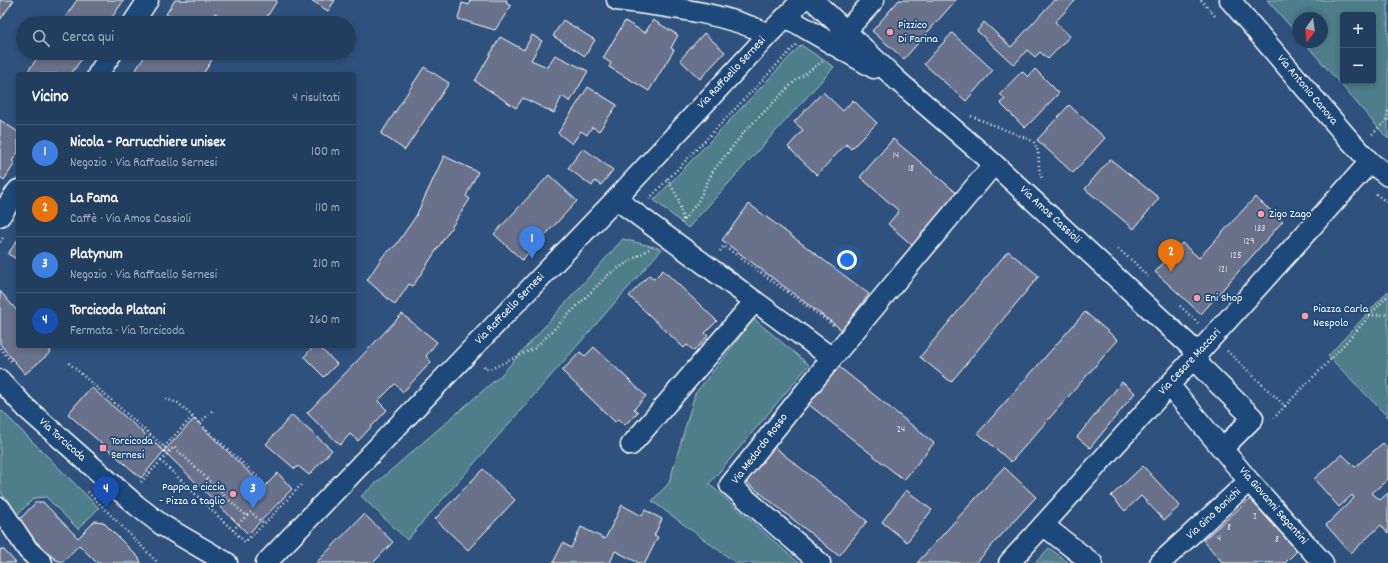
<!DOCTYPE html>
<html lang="it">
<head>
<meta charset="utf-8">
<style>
	body { margin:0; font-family:Dekko,sans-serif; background:#2a4564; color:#f1f3f6 }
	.controls { position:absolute; right:12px; top:12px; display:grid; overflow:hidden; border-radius:4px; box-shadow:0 2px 6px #0003 }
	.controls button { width:36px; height:36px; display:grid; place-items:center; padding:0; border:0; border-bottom:1px solid #3f5773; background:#223e5e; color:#f1f3f6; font:20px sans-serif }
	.compass { position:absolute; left:1292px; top:12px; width:36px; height:36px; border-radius:50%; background:#223e5e; box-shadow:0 2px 6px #0003; rotate:194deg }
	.you { position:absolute; left:847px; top:260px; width:14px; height:14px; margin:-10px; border:3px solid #fff; border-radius:50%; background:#1a73e8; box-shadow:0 0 0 6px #1a73e833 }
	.badge { display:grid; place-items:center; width:26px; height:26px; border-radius:50%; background:#ff9aa2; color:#fff; font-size:13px; font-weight:700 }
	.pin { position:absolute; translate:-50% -33px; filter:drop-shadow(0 1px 2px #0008) }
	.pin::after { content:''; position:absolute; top:21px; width:14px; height:12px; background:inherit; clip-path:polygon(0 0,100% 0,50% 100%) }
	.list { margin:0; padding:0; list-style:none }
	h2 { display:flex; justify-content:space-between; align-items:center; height:52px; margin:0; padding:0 16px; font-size:17px }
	h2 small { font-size:13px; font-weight:400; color:#a2aebc }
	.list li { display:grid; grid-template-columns:26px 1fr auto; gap:12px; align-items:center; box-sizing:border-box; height:56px; padding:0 16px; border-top:1px solid #3f5773 }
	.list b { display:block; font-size:15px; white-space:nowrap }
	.list p { margin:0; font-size:13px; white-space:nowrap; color:#a2aebc }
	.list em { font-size:13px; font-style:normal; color:#a2aebc }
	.icon { flex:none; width:22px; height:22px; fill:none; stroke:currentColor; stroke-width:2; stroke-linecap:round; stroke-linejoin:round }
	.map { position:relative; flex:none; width:1388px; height:563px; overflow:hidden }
	.search { position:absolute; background:#223e5e; box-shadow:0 2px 6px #0003; left:16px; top:16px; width:340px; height:44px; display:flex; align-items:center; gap:10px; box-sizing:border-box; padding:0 14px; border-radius:22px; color:#a2aebc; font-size:15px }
	.panel { position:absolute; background:#223e5e; box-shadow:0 2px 6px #0003; left:16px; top:72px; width:340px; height:276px; border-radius:4px }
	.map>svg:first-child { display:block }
	.green { fill:#4e7e89; stroke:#a6bec4; fill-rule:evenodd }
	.building { fill:#6a728b; stroke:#fff }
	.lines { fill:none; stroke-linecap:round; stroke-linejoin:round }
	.minor-casing { stroke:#fff; stroke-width:23 }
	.path { stroke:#fff; stroke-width:2.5; stroke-dasharray:1 3; stroke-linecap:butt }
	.minor { stroke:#1f4a7a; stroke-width:20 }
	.poi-dot { fill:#ff9aa2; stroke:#1f4a7a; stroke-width:1.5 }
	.labels { text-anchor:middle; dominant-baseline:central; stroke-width:3.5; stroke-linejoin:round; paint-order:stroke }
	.number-label { font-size:10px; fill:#dadce2 }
	.poi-label { font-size:12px; fill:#fff; stroke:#1f4a7a; text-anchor:start }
	.street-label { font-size:12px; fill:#fff; stroke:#1f4a7a }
</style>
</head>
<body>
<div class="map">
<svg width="1388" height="563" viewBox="0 0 1388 563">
	<rect width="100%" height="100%" fill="#2e527d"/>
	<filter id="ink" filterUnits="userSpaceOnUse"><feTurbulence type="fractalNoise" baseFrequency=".025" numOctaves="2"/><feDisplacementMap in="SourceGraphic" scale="8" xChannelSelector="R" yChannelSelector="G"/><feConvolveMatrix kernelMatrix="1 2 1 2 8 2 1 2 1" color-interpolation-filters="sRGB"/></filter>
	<g filter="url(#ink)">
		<path class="green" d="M1267 0H1388V139L1304 42H1322V18H1298V35ZM1343 15H1373V81H1343Z
			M801 45 834 67 688 228 654 200Z
			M623 239 662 249 407 540 361 496 501 375Z
			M1388 291V417L1328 356Z
			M754 319 809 365 709 484 799 563H736L652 501 669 483 695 394Z
			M2 411 99 508 78 529 46 497 34 498 13 519 0 489V413Z
			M1049 548 1069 563H1035Z"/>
		<path class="building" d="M0 0H14L0 20Z
			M77 0H124L108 23H61Z
			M175 0H276L277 1 263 23H232L215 13 209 23H180L166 14Z
			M311 0H335L328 11Z
			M470 0H507L506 3 511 6 495 30 458 19 462 3 469 5Z
			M899 0H956L904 59 872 31Z
			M1054 0H1076L1055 22 1070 36 1048 59 1040 52 1035 57 1027 50 1014 65 977 31 984 22 1011 47Z
			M563 20 595 40 585 56 553 36Z
			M653 20 678 35 671 48 674 50 649 91 609 67 611 63 603 58 625 21 645 33Z
			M704 33 725 52 700 79 680 60Z
			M952 33 993 70 966 101 924 64Z
			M532 35 542 41 531 60 547 67 555 55 588 71 570 102 562 96 554 113 523 98 516 108 475 81 500 37 524 50Z
			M41 53H86L71 74H33L28 71Z
			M147 53H158L161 55 163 53H201L212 60 203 74H133Z
			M424 67 449 83 405 150 381 134Z
			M1035 69 1059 93 1025 128 1000 103 1005 99 1000 94 1022 71 1028 77Z
			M588 87 617 105 599 131 592 127 587 135 581 131 572 144 558 133Z
			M823 92 843 111 853 100 877 123 851 149 846 144 817 175 788 147 803 130 794 122Z
			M1069 105 1105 138 1073 173 1037 140Z
			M0 120 18 132V152L12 161 15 163 4 180 0 177Z
			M893 139 958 194 913 246 888 224 899 211 860 177Z
			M583 148 613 170 601 185 595 181 592 186 568 168Z
			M444 156 478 172 466 196 470 199 413 286 409 284 395 305 367 280 383 256 396 245 416 216Z
			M1110 159 1159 198 1134 229 1085 189Z
			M549 175 577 201 522 260 494 234Z
			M1255 197 1283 221 1201 314 1155 272 1182 243 1199 258Z
			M749 204 869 294 842 330 722 240Z
			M18 239V260L8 254Z
			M1008 251 1039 276 951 382 920 357Z
			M663 270 717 321 705 333 708 336 694 351 687 345 684 348 629 296 649 275 654 279Z
			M0 291 18 312V346H47L51 352 25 374 0 344Z
			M1085 312 1118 340 1011 462 978 433Z
			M402 314 437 342 426 356 431 362 403 392 395 384 378 401 387 410 358 441 350 434 340 445 307 413Z
			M314 346H318L337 364 324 377 304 357Z
			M594 347 646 396 634 409 638 412 625 425 618 419 615 422 562 371 580 352 585 356Z
			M838 366 934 443 904 480 808 404Z
			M1122 382 1135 393 1090 448 1077 437Z
			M91 387 164 451 141 478 68 414Z
			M292 415 332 450 309 475 298 466 295 469 266 444Z
			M194 419 264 487 278 473 292 489 248 534 164 451Z
			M1383 443 1388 449V479L1372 493 1380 500 1388 493V534L1381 525 1351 553 1326 525 1354 498 1352 495 1339 507 1314 479 1342 454 1355 467Z
			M773 446 867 521 839 556 745 481Z
			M1143 466 1180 506 1164 520 1141 496 1125 511 1111 496Z
			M1004 467 1036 497 976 563H917Z
			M483 469 515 500 468 550 435 519Z
			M906 490 932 510 907 542 882 522Z
			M1250 499 1297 551 1285 563H1223L1203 540Z
			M36 502H43L78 538 95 521 103 522 139 558 141 563H97L79 545 63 562 56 560 20 527V519Z
			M622 505 642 516 645 510 662 519 654 536 658 537 645 563H639L615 551 610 563H553L563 543 571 548 581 527 605 539Z
			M364 514 393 542 373 563H316Z
			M0 549 4 550 16 563H0Z"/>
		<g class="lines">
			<defs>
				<path id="minor" d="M617 0C669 7 720 12 769 34
					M813 0 898 81 994 164 1190 346 1202 368 1253 418 1223 448
					M1230 0 1346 136 1370 162 1388 176
					M786 17 874 68
					M133 23 148 0
					M846 31 874 0
					M98 74 112 53
					M616 199 832 358 730 485 820 563
					M0 216 18 190
					M832 358 994 164
					M0 380 26 408 136 505 162 525 227 563
					M1169 385 1249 481 1323 563
					M631 445 755 301
					M0 508 28 550 42 563
					M1043 525 1092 563
					M266 563 616 199 769 34 802 0
					M1009 563 1370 162
					M1160 563 1249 481"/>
			</defs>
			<use href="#minor" class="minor-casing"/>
			<path class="path" d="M1201 0 1215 16
				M971 116 1033 141C1043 155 1035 166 1043 180
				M1386 120 1388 111
				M1372 134 1388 119
				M667 178 678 198 683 220
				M1376 194 1388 203
				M649 199 796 45
				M681 223 697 203 713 171 745 131 795 81 823 61
				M0 242 4 236
				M1118 249 1135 263 1148 277
				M720 251 724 246 833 325
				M1180 306 1198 323
				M1369 316 1388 314
				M0 348 13 363
				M1227 351 1285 406 1274 418
				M69 363 170 452
				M484 366 486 369 493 368 535 348 609 274 649 249
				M166 399 178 403 263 482
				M1285 406 1331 359 1388 295
				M200 423 212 411
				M164 447 193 416
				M161 461 174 447 246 516 251 512 264 524 301 485
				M141 482 161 461 245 542 264 524
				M88 492 158 563
				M233 530 246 516"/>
			<use href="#minor" class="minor"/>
		</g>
	</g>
	<g class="poi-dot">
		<circle cx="890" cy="32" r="4"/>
		<circle cx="1261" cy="214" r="4"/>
		<circle cx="1197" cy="298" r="4"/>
		<circle cx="1305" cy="316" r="4"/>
		<rect x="99" y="444" width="8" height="8" rx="2"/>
		<circle cx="233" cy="494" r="4"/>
	</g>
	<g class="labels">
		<g class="number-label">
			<text x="896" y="156">14</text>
			<text x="911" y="169">18</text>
			<text x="1260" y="229">133</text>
			<text x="1249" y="242">129</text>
			<text x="1236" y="256">125</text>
			<text x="1223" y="270">121</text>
			<text x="901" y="430">24</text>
			<text x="1255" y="517">2</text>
			<text x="1229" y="528">8</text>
			<text x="1219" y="539">4</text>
			<text x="1277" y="540">8</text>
		</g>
		<g class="poi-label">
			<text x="898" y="25">Pizzico<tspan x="898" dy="14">Di Farina</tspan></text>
			<text x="1269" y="214">Zigo Zago</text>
			<text x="1205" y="298">Eni Shop</text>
			<text x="1313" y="309">Piazza Carla<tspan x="1313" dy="14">Nespolo</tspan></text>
			<text x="111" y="441">Torcicoda<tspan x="111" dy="14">Sernesi</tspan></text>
			<text x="225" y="487" text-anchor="end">Pappa e ciccia<tspan x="225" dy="14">- Pizza a taglio</tspan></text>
		</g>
		<g class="street-label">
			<text transform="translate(732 73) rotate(-47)">Via Raffaello Sernesi</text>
			<text transform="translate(1307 90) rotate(50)">Via Antonio Canova</text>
			<text transform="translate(1050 215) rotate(43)">Via Amos Cassioli</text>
			<text transform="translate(510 309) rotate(-46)">Via Raffaello Sernesi</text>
			<text transform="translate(1190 362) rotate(-47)">Via Cesare Maccari</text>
			<text transform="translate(62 440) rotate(42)">Via Torcicoda</text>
			<text transform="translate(760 449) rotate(-53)">Via Medardo Rosso</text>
			<text transform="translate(1273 506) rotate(49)">Via Giovanni Segantini</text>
			<text transform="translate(1214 514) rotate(-43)">Via Gino Bonichi</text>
		</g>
	</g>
</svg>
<div class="controls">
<button>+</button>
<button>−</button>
</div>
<svg class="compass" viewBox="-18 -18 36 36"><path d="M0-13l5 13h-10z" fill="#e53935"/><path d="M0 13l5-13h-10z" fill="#a2aebc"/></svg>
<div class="you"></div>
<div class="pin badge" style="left:532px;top:259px;background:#3f7fe0">1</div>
<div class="pin badge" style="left:1171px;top:272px;background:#e8710a">2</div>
<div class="pin badge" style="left:253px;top:509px;background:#3f7fe0">3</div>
<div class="pin badge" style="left:106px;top:509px;background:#1a4fb4">4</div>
<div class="search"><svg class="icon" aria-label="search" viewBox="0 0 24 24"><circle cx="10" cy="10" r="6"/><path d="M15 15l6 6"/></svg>Cerca qui</div>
<section class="panel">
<h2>Vicino<small>4 risultati</small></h2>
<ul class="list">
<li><span class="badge" style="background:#3f7fe0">1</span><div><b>Nicola - Parrucchiere unisex</b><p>Negozio · Via Raffaello Sernesi</p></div><em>100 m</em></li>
<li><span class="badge" style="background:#e8710a">2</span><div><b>La Fama</b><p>Caffè · Via Amos Cassioli</p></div><em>110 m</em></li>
<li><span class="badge" style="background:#3f7fe0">3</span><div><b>Platynum</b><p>Negozio · Via Raffaello Sernesi</p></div><em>210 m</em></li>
<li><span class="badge" style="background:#1a4fb4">4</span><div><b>Torcicoda Platani</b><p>Fermata · Via Torcicoda</p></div><em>260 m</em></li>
</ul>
</section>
</div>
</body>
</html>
